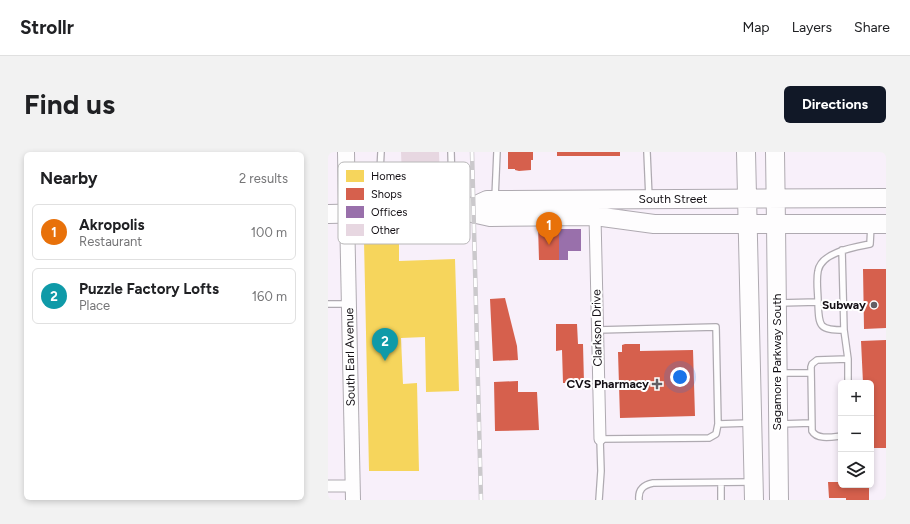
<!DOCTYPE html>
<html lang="en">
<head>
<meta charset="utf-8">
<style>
	body { margin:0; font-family:Figtree,sans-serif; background:#f2f2f2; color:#202124 }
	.controls { position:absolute; right:12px; bottom:12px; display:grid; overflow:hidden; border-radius:6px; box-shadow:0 2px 6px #0003 }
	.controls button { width:36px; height:36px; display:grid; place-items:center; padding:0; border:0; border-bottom:1px solid #e0e0e0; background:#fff; color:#202124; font:20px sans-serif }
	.you { position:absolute; left:352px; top:225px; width:14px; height:14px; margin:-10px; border:3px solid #fff; border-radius:50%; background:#1a73e8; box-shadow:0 0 0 6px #1a73e833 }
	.badge { display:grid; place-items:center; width:26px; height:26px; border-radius:50%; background:#111827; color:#fff; font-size:13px; font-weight:700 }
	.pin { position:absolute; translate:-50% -33px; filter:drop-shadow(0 1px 2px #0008) }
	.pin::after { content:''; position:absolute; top:21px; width:14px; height:12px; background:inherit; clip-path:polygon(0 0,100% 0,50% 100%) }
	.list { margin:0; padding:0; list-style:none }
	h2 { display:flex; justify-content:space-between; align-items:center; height:52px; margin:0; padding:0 16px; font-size:17px }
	h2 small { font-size:13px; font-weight:400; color:#757577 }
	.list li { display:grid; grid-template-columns:26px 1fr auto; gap:12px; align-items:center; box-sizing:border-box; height:56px; margin:0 8px 8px; padding:0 8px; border:1px solid #e0e0e0; border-radius:6px }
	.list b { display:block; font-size:15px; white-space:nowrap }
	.list p { margin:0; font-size:13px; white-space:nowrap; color:#757577 }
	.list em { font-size:13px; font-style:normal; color:#757577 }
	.icon { flex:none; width:22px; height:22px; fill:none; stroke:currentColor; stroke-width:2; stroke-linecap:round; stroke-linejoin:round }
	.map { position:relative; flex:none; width:558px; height:348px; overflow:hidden; border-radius:6px }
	header { display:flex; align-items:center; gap:24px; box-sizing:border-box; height:56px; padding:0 20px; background:#fff; border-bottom:1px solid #e0e0e0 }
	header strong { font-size:19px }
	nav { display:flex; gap:22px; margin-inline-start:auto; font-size:14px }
	.intro { display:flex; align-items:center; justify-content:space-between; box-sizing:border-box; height:96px; padding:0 24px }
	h1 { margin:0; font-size:28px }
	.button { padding:10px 18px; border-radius:6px; background:#111827; color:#fff; font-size:14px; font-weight:700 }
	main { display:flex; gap:24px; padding:0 24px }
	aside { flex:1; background:#fff; border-radius:6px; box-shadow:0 2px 6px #0003 }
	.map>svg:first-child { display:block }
	.homes { fill:#f6d55c }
	.shops { fill:#d6604d }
	.offices { fill:#9970ab }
	.building { fill:#e7d7e1 }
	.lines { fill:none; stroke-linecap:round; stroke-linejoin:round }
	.service-casing { stroke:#afaab1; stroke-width:8 }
	.minor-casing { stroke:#afaab1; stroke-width:13 }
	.tertiary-casing { stroke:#afaab1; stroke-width:16 }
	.secondary-casing { stroke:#afaab1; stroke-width:18 }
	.primary-casing { stroke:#afaab1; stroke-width:20 }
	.service { stroke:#fefdfe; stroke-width:5.5 }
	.minor { stroke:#fefdfe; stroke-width:11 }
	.tertiary { stroke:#fefdfe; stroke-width:14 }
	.secondary { stroke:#fefdfe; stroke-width:16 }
	.primary { stroke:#fefdfe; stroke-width:18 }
	.rail-casing { stroke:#cbc9cc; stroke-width:4.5 }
	.rail { stroke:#fff; stroke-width:3; stroke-dasharray:9; stroke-linecap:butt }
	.poi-dot { fill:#635e64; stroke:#fff; stroke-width:1.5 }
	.labels { text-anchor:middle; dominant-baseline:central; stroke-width:4; stroke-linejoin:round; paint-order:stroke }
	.street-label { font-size:12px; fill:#130f14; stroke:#fff }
	.poi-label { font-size:12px; font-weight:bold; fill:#130f14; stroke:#fff; text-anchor:end }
	.key { fill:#fff; stroke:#b8b7b8; stroke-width:1 }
	.key-label { font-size:11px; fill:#130f14 }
</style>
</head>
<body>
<header>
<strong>Strollr</strong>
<nav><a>Map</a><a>Layers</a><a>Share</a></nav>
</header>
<div class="intro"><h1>Find us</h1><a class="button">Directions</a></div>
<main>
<aside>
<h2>Nearby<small>2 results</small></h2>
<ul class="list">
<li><span class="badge" style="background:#e8710a">1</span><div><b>Akropolis</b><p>Restaurant</p></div><em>100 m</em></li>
<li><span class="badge" style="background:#0f9aa8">2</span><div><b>Puzzle Factory Lofts</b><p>Place</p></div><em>160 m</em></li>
</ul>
</aside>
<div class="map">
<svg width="558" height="348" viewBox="0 0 558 348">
	<rect width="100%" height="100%" fill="#f8f0fa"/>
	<path class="homes" d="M71 88V109L127 107 131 239 98 240 97 185 73 186 75 232 89 231 91 319H41L36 89Z"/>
	<path class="shops" d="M180 0H205V8H203V18L191 19 187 18V17H180Z
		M229 0H292V4H229Z
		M210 74H231V108H211Z
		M535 117H558V176L536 177Z
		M177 146 189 194 190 208 165 209 162 147Z
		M228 172H249L250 192H255L256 231H235L234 198 228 199Z
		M558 188V296H543V231H535L533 189Z
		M297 192H312V199L365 198 367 264 292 266 290 200H294V193Z
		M190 229V240H209L211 278 167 279 166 230Z
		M500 330H513V333H541V348H518V346H501Z"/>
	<path class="offices" d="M231 77H253V99H240V108H231Z"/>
	<path class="building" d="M73 0H111L112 33H101L95 25 89 22H84V26H74Z"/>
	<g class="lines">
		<defs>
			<path id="service" d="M123 0 124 37 126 48 132 55
				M319 0 321 46
				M19 22H48L52 19 53 0
				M167 46 169 0
				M514 98 516 178 520 207V231
				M490 150C491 174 490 178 516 178
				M451 151 490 150C490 140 488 129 490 119 493 100 527 95 542 92L543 73
				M0 152H20
				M269 178 388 175 390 272 422 271
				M452 221H483
				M452 272 483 271
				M513 284C504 285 489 288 484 279L483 215 484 212 489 208 520 207
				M393 331V348
				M271 348 273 319 272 287 381 286 388 282 390 272
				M311 348C310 338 315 333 325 331L423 330"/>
			<path id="minor" d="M267 64 272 287
				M0 334H24"/>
			<path id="tertiary" d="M19 61 25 348"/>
			<path id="secondary" d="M18 0 19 61"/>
			<path id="primary" d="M418 0 426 348
				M447 0 448 72 451 348
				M135 59 159 48 558 46
				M0 62 135 59 162 65 267 64 326 72H558"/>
		</defs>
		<use href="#service" class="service-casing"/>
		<use href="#minor" class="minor-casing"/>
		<use href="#tertiary" class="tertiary-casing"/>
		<use href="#secondary" class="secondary-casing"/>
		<use href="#primary" class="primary-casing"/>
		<use href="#service" class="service"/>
		<use href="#minor" class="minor"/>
		<use href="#tertiary" class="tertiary"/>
		<use href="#secondary" class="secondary"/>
		<use href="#primary" class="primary"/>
		<defs>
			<path id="rail" d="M144 0 153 348"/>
		</defs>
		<use href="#rail" class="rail-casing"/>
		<use href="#rail" class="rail"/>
	</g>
	<g class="poi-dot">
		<circle cx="546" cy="153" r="4"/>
		<path d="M327 226h4v4h4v4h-4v4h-4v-4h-4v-4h4z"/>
	</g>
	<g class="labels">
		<g class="street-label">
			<text x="345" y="47">South Street</text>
			<text transform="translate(269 176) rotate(-91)">Clarkson Drive</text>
			<text transform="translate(22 205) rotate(-91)">South Earl Avenue</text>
			<text transform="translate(449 210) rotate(-90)">Sagamore Parkway South</text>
		</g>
		<g class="poi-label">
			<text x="538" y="153">Subway</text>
			<text x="321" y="232">CVS Pharmacy</text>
		</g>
	</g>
	<rect x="10" y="10" width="132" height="82" rx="6" class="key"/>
	<rect x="18" y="18" width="18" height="12" fill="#f6d55c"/>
	<rect x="18" y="36" width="18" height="12" fill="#d6604d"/>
	<rect x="18" y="54" width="18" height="12" fill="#9970ab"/>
	<rect x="18" y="72" width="18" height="12" fill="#e7d7e1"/>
	<g class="key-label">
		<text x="43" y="28">Homes</text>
		<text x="43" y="46">Shops</text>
		<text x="43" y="64">Offices</text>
		<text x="43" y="82">Other</text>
	</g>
</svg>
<div class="controls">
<button>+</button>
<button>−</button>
<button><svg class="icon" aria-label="layers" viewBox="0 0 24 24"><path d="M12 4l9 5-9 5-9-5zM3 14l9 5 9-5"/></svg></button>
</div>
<div class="you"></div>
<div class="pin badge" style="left:221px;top:93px;background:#e8710a">1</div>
<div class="pin badge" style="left:57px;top:209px;background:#0f9aa8">2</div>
</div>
</main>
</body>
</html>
